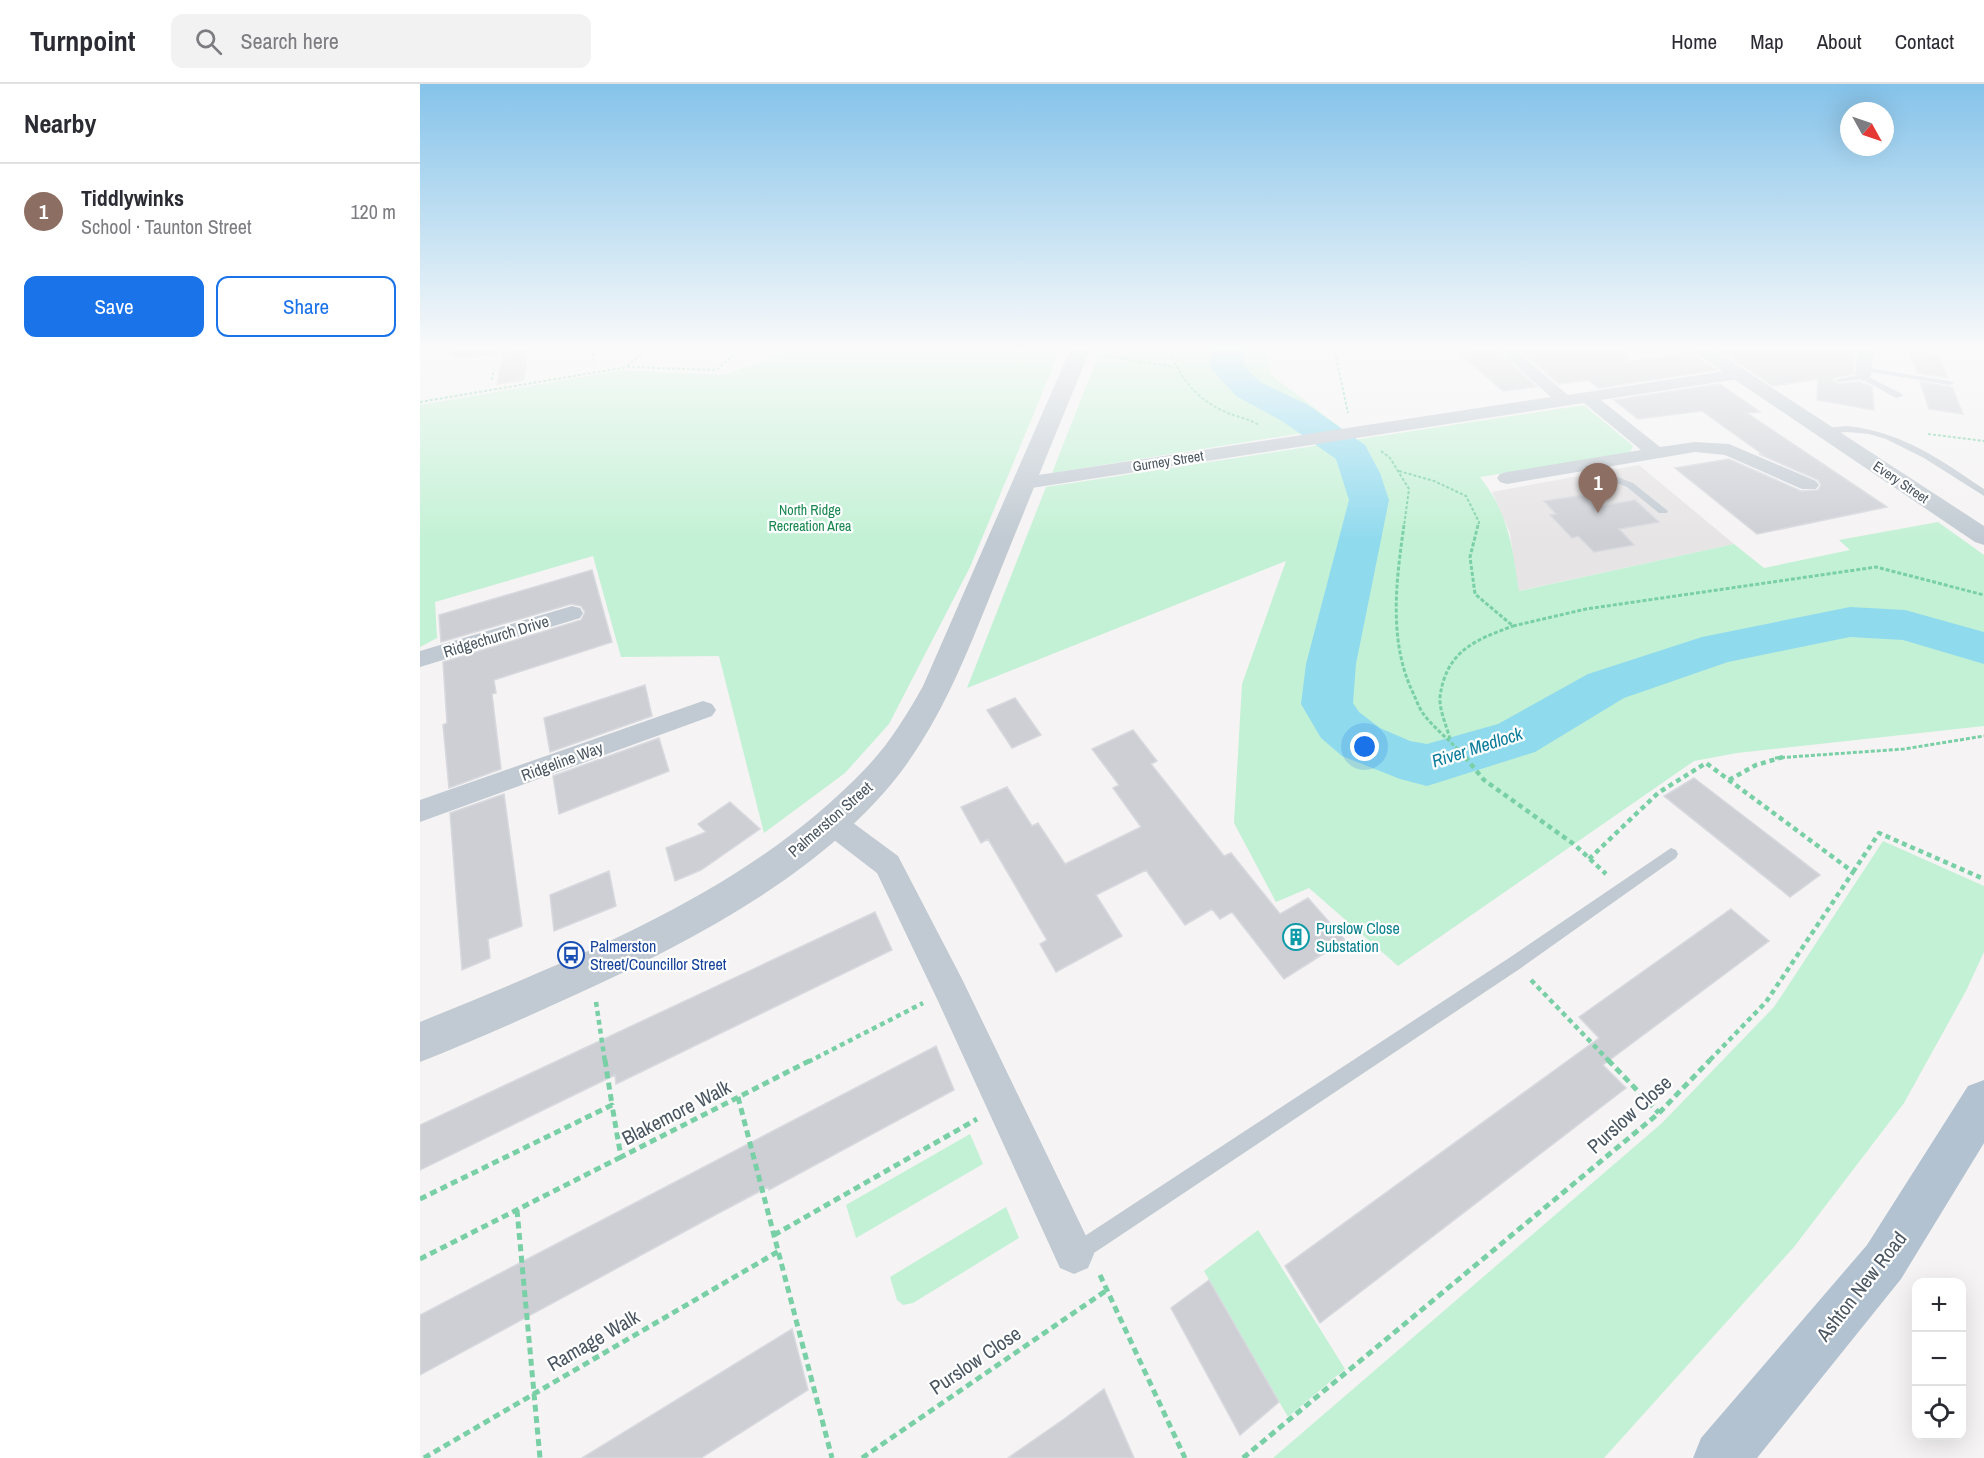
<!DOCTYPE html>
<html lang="en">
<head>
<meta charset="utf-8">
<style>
	body { margin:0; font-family:"Archivo Narrow",sans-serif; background:#f2f2f3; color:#2b2b33 }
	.controls { position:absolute; right:18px; bottom:18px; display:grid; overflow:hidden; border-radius:12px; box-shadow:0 6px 24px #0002 }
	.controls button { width:54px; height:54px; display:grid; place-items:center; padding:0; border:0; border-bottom:2px solid #e1e1e2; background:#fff; color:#2b2b33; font:30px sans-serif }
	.compass { position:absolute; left:1420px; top:18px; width:54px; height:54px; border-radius:50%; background:#fff; box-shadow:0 6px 24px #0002; rotate:130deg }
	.you { position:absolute; left:945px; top:663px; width:21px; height:21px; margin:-15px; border:4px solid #fff; border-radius:50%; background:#1a73e8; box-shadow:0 0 0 9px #1a73e833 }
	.badge { display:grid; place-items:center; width:39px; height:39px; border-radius:50%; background:#1a73e8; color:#fff; font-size:20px; font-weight:700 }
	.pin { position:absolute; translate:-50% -50px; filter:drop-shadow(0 2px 3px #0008) }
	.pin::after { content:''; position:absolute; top:32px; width:21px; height:18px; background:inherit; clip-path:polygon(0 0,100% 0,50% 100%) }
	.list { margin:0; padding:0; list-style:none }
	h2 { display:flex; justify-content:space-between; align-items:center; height:78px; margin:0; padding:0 24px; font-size:26px }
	h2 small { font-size:20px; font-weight:400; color:#7c7c81 }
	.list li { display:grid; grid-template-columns:39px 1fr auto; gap:18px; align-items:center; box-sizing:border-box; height:96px; padding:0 24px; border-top:2px solid #e1e1e2 }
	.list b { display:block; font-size:22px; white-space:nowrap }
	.list p { margin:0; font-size:20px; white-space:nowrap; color:#7c7c81 }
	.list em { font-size:20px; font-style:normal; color:#7c7c81 }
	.actions { display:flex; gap:12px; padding:18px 24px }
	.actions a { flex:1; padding:14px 0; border:2px solid #1a73e8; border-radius:12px; text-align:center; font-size:21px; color:#1a73e8 }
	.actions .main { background:#1a73e8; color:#fff }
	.icon { flex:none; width:33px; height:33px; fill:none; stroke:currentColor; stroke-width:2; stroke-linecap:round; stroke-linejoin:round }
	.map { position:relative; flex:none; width:1564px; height:1374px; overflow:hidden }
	header { display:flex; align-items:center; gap:36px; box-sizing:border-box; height:84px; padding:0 30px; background:#fff; border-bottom:2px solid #e1e1e2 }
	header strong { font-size:28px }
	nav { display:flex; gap:33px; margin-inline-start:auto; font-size:21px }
	.search { width:420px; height:54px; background:#f2f2f3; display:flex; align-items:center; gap:15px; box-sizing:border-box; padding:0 21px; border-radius:12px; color:#7c7c81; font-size:22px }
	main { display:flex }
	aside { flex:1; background:#fff }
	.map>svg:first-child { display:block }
	.education { fill:#e6e4e5 }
	.green { fill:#c3f1d5 }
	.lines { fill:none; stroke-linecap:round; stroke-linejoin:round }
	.river { fill:#90daee; fill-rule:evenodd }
	.building { fill:#cdcfd5; stroke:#d7d9de; stroke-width:1.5 }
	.path-far3 { stroke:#7ad0a6; stroke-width:2; stroke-dasharray:3 2; stroke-linecap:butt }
	.path-far2 { stroke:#7ad0a6; stroke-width:3; stroke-dasharray:4 2; stroke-linecap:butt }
	.path-far1 { stroke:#7ad0a6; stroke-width:4.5; stroke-dasharray:5 4; stroke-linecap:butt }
	.path { stroke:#7ad0a6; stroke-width:5; stroke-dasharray:7 4.5; stroke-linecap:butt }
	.service { fill:#c1cad2; fill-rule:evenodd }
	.minor { fill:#c1cad2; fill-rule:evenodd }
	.tertiary { fill:#c1cad2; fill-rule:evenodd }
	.primary { fill:#b3c2d1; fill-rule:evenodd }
	.labels { text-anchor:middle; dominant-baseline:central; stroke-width:4.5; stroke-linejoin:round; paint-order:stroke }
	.far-street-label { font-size:14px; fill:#4a5661; stroke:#fff }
	.far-park-label { font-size:14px; fill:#17864f; stroke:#fff }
	.street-label { font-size:16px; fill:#4a5661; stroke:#fff }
	.culture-label { font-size:16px; fill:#0d838f; stroke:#fff; text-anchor:start }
	.transit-label { font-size:16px; fill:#164399; stroke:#fff; text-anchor:start }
	.water-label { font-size:18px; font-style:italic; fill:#0c7c9b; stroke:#fff }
	.near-street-label { font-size:20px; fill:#4a5661; stroke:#fff }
</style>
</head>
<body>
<header>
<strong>Turnpoint</strong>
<div class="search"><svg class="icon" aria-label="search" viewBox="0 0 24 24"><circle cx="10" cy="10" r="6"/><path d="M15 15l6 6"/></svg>Search here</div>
<nav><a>Home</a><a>Map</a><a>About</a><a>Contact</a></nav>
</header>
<main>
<aside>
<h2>Nearby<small></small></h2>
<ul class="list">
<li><span class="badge" style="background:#8d6e63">1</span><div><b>Tiddlywinks</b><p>School · Taunton Street</p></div><em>120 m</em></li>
</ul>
<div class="actions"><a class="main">Save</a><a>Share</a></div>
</aside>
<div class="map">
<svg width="1564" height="1374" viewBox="0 0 1564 1374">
	<rect width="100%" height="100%" fill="#f5f3f3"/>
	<path class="education" d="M1219 381 1314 460 1098 507 1090 449 1072 408Z"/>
	<path class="green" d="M363 264H641L550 483 469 640 425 689 344 749 299 572 201 573 173 472 15 518 17 554 0 563V321L202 286 303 291 356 272Z
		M681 264H848L851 291 920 343 632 389Z
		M1164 321 1213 362 1210 369 1060 393C1089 430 1092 462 1099 507L1314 460 1344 484 1430 466 1419 456 1518 438 1564 471V642L1317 669 1274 677 978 882 889 804 856 818 814 739 822 600 866 477 547 604 626 403Z
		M1463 757 1564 802V868L1546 907 1484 1019 1374 1163 1184 1374H853L1242 1039 1354 923Z
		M550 1050 563 1080 436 1154 426 1121Z
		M586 1123 599 1154 493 1219 483 1221 477 1216 470 1193Z
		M838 1146 925 1285 868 1333 784 1187Z"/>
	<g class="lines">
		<path class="river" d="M791 264H823V281L840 298 888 321 945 361 960 389 969 416 936 580 933 619 939 628 960 644 990 657 1007 660 1078 640 1168 590 1282 553 1430 523 1485 526 1564 548V580L1483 556 1430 553 1308 578 1204 614 1115 668 1007 702 980 695 922 672 901 654 881 620 886 580 929 416 916 375 862 337 816 312 790 283Z"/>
	</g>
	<path class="building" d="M1072 264H1074L1117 303 1083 307 1039 269Z
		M1096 264H1207L1208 278 1271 269 1297 286 1179 304 1168 296 1139 300Z
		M1308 264H1436L1433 290 1414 294 1412 297 1418 300 1440 298 1452 303 1454 326 1397 316 1398 295 1353 302 1297 265Z
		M108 265 104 296 77 300 83 269Z
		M1489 267 1519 273 1528 294 1497 289Z
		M1500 298 1532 303 1543 330 1509 325Z
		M1300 300 1340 328 1327 329 1467 423 1337 450 1255 384 1309 375 1381 407 1398 406 1401 401 1398 396 1339 370H1342L1282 327 1218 335 1194 316Z
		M1163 411 1176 423 1215 416 1239 438 1199 445 1214 461 1174 468 1158 452 1152 454 1130 431 1136 430 1124 417Z
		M172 486 192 558 74 596 76 609 72 610 81 685 29 704 23 641 27 639 23 578 161 536 165 528 161 522 151 520 21 558 19 531Z
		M225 601 232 632 130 668 124 634Z
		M595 614 621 651 592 664 567 626Z
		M713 646 737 677 731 680 804 772 811 769 860 830 888 814 925 856 864 895 812 828 800 835 792 825 765 841 726 786 676 811 702 852 636 888 620 860 627 856 568 755 561 759 541 723 587 703 612 742 618 739 645 780 721 743 693 704 699 701 672 665Z
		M239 654 249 687 139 730 133 692Z
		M1274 694 1347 750 1400 791 1370 813 1244 712Z
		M84 710 102 842 68 855 70 874 42 886 30 729Z
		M310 718 340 745 281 786 255 797 246 764 286 748 278 740Z
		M189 787 196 822 134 847 130 811Z
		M1311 825 1349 857 1183 981 1206 1004 900 1239 865 1182 1179 954 1159 933Z
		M455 828 472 866 196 1000 195 991 0 1086V1041Z
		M516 962 534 1006 349 1106 348 1103 295 1131 0 1291V1231Z
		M789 1196 859 1318 820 1351 751 1224Z
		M372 1245 388 1306 281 1374H162Z
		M684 1305 714 1374H588L644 1335Z"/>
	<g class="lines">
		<path class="path-far3" d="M173 264V279
			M749 264C759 294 778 317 808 329 818 333 829 335 839 341
			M914 264 928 329
			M684 272 754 283
			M207 282 229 264
			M72 296 74 285
			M0 318 207 283 296 286 322 264
			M1508 350 1564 357
			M961 367 970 374 989 405 984 442
			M979 387 1014 397 1046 412 1059 438 1058 442
			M1160 404 1178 423"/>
		<path class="path-far2" d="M984 441C976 498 968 558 994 611 997 618 1000 626 1005 632 1016 646 1033 659 1046 674
			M1058 441 1050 473 1055 510 1093 542 1166 525 1456 483 1564 511
			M1030 655C1027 643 1019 626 1020 613 1026 567 1055 556 1093 542
			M1355 674 1484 665 1564 652"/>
		<path class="path-far1" d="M1045 673 1064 696 1155 761 1186 790
			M1309 696 1336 681 1363 673
			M1169 775 1238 709 1286 679 1433 788 1346 918 1288 978
			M1433 788 1459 749 1564 795
			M1111 896 1190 978
			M176 918 185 978
			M388 978 503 919"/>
		<path class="path" d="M185 976 192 1021
			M1188 976 1239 1029
			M318 1013 412 1374
			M0 1115 192 1021 201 1073 391 976
			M97 1126 120 1374
			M354 1151 557 1035
			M0 1175 201 1073
			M680 1191 765 1374
			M4 1374 359 1167
			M442 1374 687 1206
			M823 1374 1239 1029 1290 976"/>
		<path class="service" d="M1441 283 1530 297 1534 299 1530 301 1444 287H1441Z
			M1443 290 1482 310 1483 312 1476 314 1442 295 1418 298 1414 296Z
			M1427 342C1483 348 1519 375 1564 405V412L1504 374 1466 355 1449 350 1427 348 1404 350 1400 347 1404 344Z
			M1172 377H1178L1192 391 1213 399 1248 427 1247 429H1239L1207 403 1186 395 1172 381Z
			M1251 764 1256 766 1258 770 1256 774 1101 884 662 1177 655 1180 648 1177 645 1170 648 1163 1089 874Z"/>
		<path class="minor" d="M48 264H87C80 271 37 278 30 270L32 267Z
			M1076 264H1093L1148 311 1318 285 1324 287 1326 290 1318 295 1181 316 1240 363 1275 358 1309 360 1396 397 1399 401 1396 405H1382L1305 371 1275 368 1087 400 1080 398 1077 394 1080 390 1087 388 1221 366 1164 319 605 405 598 403 595 399 598 395 605 393 1131 313Z
			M1438 264H1454L1451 292 1443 297 1435 292Z
			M152 522 160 524 163 529 160 534 0 583V567Z
			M283 617 292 620 296 626 292 632 0 738V716Z
			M411 727 421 730 478 772 542 895 668 1156 674 1170 668 1184 654 1190 640 1184 518 917 457 789 401 746 397 738 401 730Z"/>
		<path class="tertiary" d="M651 264H671C639 341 608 418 577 495 551 559 527 624 486 681 410 786 272 857 157 910 105 934 53 957 0 978V938C157 873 326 810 446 684 469 660 487 631 503 602Z
			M1268 264H1291L1564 442V461L1555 458Z"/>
		<path class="primary" d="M1564 996V1059L1481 1195 1337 1374H1273L1281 1354 1447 1161 1548 1002Z"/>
	</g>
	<linearGradient id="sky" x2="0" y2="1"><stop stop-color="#85c3ea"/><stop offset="0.58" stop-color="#fafafa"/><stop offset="1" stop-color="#fafafa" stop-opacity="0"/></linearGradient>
	<rect width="1564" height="456" fill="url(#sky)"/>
	<defs>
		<symbol id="building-ring" viewBox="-11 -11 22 22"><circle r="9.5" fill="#fff" stroke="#0f9aa8" stroke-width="1.5"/><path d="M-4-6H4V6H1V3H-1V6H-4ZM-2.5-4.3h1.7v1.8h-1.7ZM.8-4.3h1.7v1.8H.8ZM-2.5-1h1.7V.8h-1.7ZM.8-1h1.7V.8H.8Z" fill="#0f9aa8"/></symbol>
		<symbol id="bus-ring" viewBox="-11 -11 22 22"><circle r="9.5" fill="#fff" stroke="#1a4fb4" stroke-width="1.5"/><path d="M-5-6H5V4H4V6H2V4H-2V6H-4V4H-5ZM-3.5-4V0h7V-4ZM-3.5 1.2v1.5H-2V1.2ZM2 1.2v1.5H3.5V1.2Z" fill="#1a4fb4"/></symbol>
	</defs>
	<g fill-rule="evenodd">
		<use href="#building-ring" x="861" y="838" width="30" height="30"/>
		<use href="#bus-ring" x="136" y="856" width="30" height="30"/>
	</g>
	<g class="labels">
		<g class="far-street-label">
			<text transform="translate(748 377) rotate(-9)">Gurney Street</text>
			<text transform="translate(1481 398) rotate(34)">Every Street</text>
		</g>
		<g class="far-park-label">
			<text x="390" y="426">North Ridge<tspan x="390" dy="16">Recreation Area</tspan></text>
		</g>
		<g class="street-label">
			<text transform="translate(76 552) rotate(-17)">Ridgechurch Drive</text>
			<text transform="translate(142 677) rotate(-20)">Ridgeline Way</text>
			<text transform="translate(410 735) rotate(-41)">Palmerston Street</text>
		</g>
		<g class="culture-label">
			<text x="896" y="844">Purslow Close<tspan x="896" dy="18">Substation</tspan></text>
		</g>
		<g class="transit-label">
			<text x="170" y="862">Palmerston<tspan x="170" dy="18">Street/Councillor Street</tspan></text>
		</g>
		<g class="water-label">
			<text transform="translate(1057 663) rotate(-18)">River Medlock</text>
		</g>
		<g class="near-street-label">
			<text transform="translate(256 1028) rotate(-27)">Blakemore Walk</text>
			<text transform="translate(1209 1030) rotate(-42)">Purslow Close</text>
			<text transform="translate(1441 1202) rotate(-52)">Ashton New Road</text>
			<text transform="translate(173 1256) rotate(-30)">Ramage Walk</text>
			<text transform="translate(555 1276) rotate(-34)">Purslow Close</text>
		</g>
	</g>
</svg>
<div class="controls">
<button>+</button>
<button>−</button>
<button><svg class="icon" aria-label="locate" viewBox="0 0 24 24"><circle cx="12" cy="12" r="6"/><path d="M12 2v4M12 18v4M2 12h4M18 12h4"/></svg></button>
</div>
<svg class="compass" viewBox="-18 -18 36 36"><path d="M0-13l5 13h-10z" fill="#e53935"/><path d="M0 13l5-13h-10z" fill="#7c7c81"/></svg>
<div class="you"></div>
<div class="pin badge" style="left:1178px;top:429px;background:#8d6e63">1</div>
</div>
</main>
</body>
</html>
